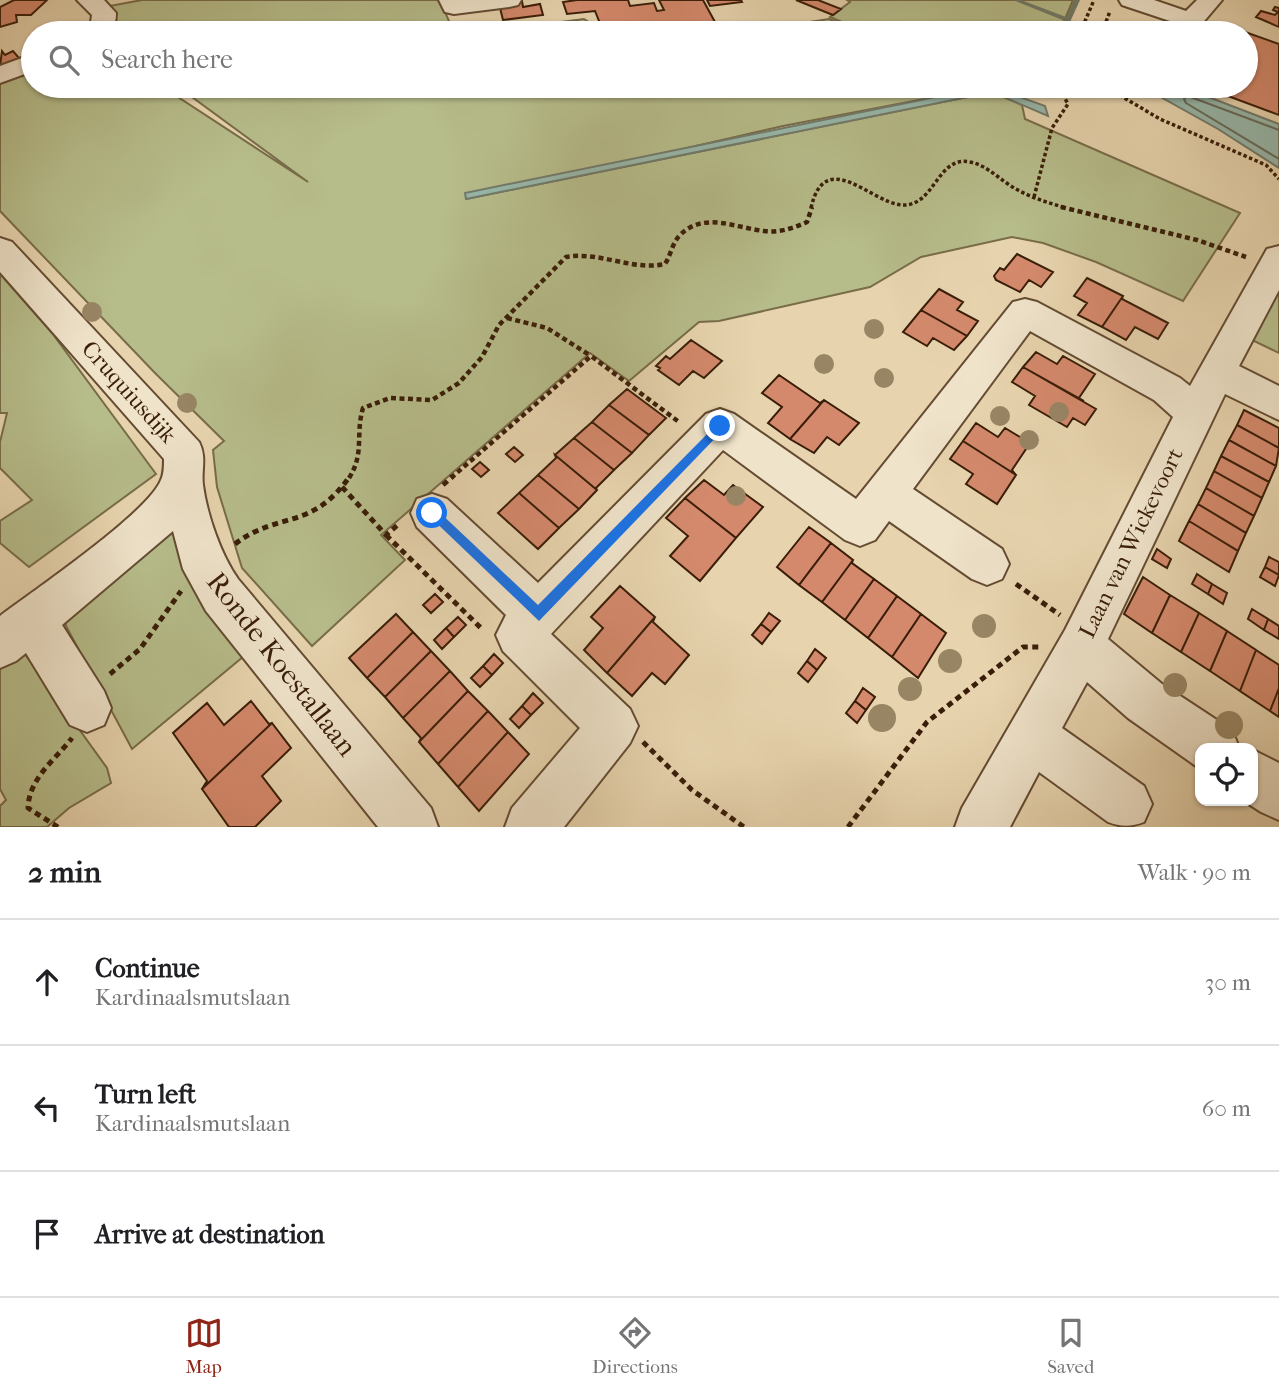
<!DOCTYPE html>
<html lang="en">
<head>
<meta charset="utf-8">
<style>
	body { margin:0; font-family:"IM FELL French Canon",serif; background:#f6f6f6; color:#202124 }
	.controls { position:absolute; right:21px; bottom:21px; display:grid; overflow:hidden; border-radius:14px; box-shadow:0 2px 5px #0004 }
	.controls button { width:63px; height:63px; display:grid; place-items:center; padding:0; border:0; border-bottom:2px solid #e0e0e0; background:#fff; color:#202124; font:35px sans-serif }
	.stop { position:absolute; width:21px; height:21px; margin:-16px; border:5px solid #1a73e8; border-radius:50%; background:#fff }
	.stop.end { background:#1a73e8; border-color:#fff; box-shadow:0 2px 7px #0008 }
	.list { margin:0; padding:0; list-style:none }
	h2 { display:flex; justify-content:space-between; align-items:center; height:91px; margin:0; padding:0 28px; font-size:30px }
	h2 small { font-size:23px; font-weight:400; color:#757577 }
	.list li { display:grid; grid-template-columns:46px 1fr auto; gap:21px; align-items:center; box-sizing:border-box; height:126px; padding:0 28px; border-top:2px solid #e0e0e0 }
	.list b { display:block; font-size:26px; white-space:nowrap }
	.list p { margin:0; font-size:23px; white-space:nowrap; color:#757577 }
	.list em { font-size:23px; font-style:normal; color:#757577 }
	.icon { flex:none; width:38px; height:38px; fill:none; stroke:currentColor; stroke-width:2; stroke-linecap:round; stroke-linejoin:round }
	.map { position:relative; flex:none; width:1279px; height:827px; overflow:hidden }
	.search { position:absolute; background:#fff; box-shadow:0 2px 5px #0004; left:21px; right:21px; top:21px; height:77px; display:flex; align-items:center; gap:18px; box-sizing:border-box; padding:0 24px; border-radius:38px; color:#757577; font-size:26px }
	.sheet { height:469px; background:#fff }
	nav { display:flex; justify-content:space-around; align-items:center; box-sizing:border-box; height:98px; border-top:2px solid #e0e0e0; background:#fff; font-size:19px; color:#757577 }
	nav a { display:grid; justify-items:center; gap:4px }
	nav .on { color:#8f2418 }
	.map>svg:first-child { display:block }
	.green { fill:#b6bc8a; stroke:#786c49; stroke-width:2 }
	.water { fill:#97b8ab; stroke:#717a6a; stroke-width:2 }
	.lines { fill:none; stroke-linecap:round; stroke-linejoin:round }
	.shore { stroke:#686a5a; stroke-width:2 }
	.stream { fill:#717a6a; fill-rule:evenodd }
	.building { fill:#d4896c; stroke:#391d08; stroke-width:2 }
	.minor-casing { stroke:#644b32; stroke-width:4 }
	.path-far2 { stroke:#391d08; stroke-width:3.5; stroke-dasharray:3.5 2.5; stroke-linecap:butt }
	.path-far1 { stroke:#391d08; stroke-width:4.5; stroke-dasharray:5 3.5; stroke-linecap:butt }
	.path { stroke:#391d08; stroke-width:5; stroke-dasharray:6 4.5; stroke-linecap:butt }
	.minor { fill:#efe3ca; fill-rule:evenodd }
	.tree { fill:#988564 }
	.route { fill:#1a73e8 }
	.labels { text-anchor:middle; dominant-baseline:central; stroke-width:7; stroke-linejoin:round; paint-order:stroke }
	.street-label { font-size:23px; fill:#391d08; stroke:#efe3ca }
	.near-street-label { font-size:28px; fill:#391d08; stroke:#efe3ca }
</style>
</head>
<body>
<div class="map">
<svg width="1279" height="827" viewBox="0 0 1279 827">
	<rect width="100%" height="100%" fill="#e7d4ae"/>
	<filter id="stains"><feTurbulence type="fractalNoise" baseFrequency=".00286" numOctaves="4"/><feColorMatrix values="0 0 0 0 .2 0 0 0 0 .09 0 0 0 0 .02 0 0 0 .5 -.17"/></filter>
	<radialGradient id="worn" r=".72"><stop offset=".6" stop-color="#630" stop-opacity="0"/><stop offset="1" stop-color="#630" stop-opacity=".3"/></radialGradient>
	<path class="green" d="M142 0H440L454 33H106L102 30 104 7Z
		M847 0H1073L1059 33H868L830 17 850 2Z
		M584 19 603 31 599 33H476Z
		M829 19 862 33H737Z
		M33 67V86H161L308 182 177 86H975L976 89 783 126 466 199 992 92 1022 105 1025 119 1240 213 1183 301 1096 262 1043 243 1012 237 921 257 870 287 719 321 699 322 629 381 590 353 381 535 405 560 312 646 242 568 217 487 213 450 224 441 155 373 0 211V79Z
		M0 274 52 333 156 474 29 567 0 543V521L32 500 0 468V442L7 413H0Z
		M1279 286V353L1250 339Z
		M175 518 197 595 244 656 132 749 66 626 65 620Z
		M20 647 107 768 111 783 69 808 47 827H0V806L6 800 0 789V662Z"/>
	<path class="water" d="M975 86H990L1045 106 1048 116 992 92 466 199 465 193 975 89Z
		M1141 86H1180L1279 124V168L1218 129Z"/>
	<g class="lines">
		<path class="shore" d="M1279 130 1188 96 1184 99 1186 103 1279 159"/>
		<path class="stream" d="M1013 0H1021L1066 17 1074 0H1080L1065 33H1059L1065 21Z
			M998 86H1004L998 91 995 89Z"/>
	</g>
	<path class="building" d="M14 0H47L31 15H16L17 22 0 27V7Z
		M577 0H628L630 6 654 3 657 11 664 10 659 0H703L721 33H599L603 31 595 11 567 14 563 2Z
		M707 0H741L742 2 710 6Z
		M796 0H818L841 9 833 15Z
		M522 1 523 7 540 4 543 15 503 20 499 4Z
		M1275 7 1279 8V27L1256 17 1261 11 1275 15 1278 12 1273 10Z
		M1228 26 1279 44V115L1201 86H1246V33H1223Z
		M2 51 5 55 13 51 19 58 0 66Z
		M1017 254 1053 272 1041 287 1029 280 1020 292 996 280 994 276 1000 268 1004 270Z
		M1087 278 1123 296 1102 327 1078 315 1087 303 1074 296Z
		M939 289 963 302 957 310 978 321 967 336 921 310Z
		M1123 296 1122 299 1168 323 1158 339 1135 327 1126 340 1102 327Z
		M921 310 967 336 954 350 933 338 927 346 903 332Z
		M691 340 722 361 704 378 693 371 679 385 658 370 660 368 656 366 666 356 670 359Z
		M1036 352 1057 364 1063 356 1095 374 1079 398 1084 401 1023 367Z
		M1023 367 1096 409 1085 425 1073 418 1067 427 1029 405 1035 396 1012 382Z
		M779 375 820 403 824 400 790 439 768 423 782 407 762 393Z
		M627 389 666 418 649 435 609 405Z
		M824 400 859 423 839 445 827 437 814 453 790 439Z
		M609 405 649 435 632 453 592 422Z
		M1244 410 1279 428V448L1237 425Z
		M592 422 632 453 614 470 574 438Z
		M976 423 998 437 1005 428 1030 443 1012 470 1016 475 963 441Z
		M1237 425 1279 448 1276 466 1229 440Z
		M574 438 614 470 596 488 597 490 555 455Z
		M1229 440 1276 466 1269 482 1221 456Z
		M963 441 1016 475 997 504 966 484 973 474 950 459Z
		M514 447 523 455 515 462 506 454Z
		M555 455 597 490 579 509 538 475 556 458Z
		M1221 456 1269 482 1262 498 1214 471Z
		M480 462 489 470 481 477 472 469Z
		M1214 471 1262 498 1254 516 1206 488Z
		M538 475 579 509 559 528 519 493Z
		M704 480 724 495 733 485 763 507 736 538 685 498Z
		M1206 488 1254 516 1246 533 1198 504Z
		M519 493 559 528 538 549 498 513Z
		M685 498 736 538 700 581 670 556 688 536 666 518Z
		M1198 504 1246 533 1238 551 1189 521Z
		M1189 521 1238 551 1229 572 1179 541Z
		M809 527 831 543 799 585 777 567Z
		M831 543 853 560 822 602 799 585Z
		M1157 549 1171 559 1167 568 1152 559Z
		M1269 557 1279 562V575L1265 567Z
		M853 560 852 563 874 579 845 620 822 602Z
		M1265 567 1279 575 1275 586 1260 577Z
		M1197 574 1212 584 1208 594 1192 584Z
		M1143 577 1170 595 1152 633 1124 614Z
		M874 579 897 596 868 638 845 620Z
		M1212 584 1227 593 1223 604 1208 594Z
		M620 586 655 617 607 673 584 650 603 628 591 617Z
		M435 594 443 602 431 613 423 605Z
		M1170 595 1199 613 1181 652 1152 633Z
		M897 596 921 614 892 657 868 638Z
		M1252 609 1268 619 1264 630 1248 619Z
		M769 613 780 621 771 632 761 624Z
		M1199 613 1227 631 1210 671 1181 652Z
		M396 614 413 632 367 678 349 658Z
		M921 614 946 633 918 678 892 657Z
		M458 617 466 625 454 637 446 628Z
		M655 617 653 622 689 655 665 684 652 673 632 696 607 673Z
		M1268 619 1279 626V639L1264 630Z
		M761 624 771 632 762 644 752 635Z
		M446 628 454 637 442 649 434 640Z
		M1227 631 1256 650 1240 691 1210 671Z
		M413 632 431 651 385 697 367 678Z
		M815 649 826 658 817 670 807 661Z
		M1256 650 1279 665V688L1270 711 1240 691Z
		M431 651 450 671 403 718 385 697Z
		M494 654 503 663 492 675 483 666Z
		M807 661 817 670 808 682 798 673Z
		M483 666 492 675 480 687 471 678Z
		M450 671 468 691 419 742 421 738 403 718Z
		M863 688 875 697 866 710 855 701Z
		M1279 688V717L1270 711Z
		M468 691 488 711 438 764 419 742Z
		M533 693 543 703 531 715 522 706Z
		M251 701 269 724 272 723 202 789 207 781 173 733 207 703 224 725Z
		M855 701 866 710 857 723 846 713Z
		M522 706 531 715 519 728 510 719Z
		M488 711 508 732 458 787 438 764Z
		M272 723 291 748 262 776 281 801 255 827H229L202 789Z
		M508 732 529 754 479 811 458 787Z"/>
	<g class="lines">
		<defs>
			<path id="minor" d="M77 0H104L116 13C116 22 114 27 108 33H82L91 22 92 15Z
				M439 0H521L518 5 509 7 454 14 445 12Z
				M1119 0H1154L1186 11 1197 0H1222L1200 26 1191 28 1122 5Z
				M33 54V71L0 83V66Z
				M0 238 12 242 199 442C207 458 201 469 203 485 207 515 221 555 238 579L431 808 438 827H378L206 611 183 569 173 531 62 625 104 691 111 708 104 725 87 732 70 725 26 653 16 661 0 668V616C33 591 148 513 161 480 164 474 164 466 164 459L0 272Z
				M1279 246V290L1239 366 1279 386V420L1225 394 1108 639 1162 684 1232 730 1239 748H1200V767L1196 766 1128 718 1087 682 1062 728 1144 786 1152 804 1144 822C1131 827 1121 827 1108 822L1039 772 1010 827H955L962 808 1065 630 1173 417 1154 400 1030 331 913 489 1002 549 1009 564 1002 579 987 585 972 579 889 521 875 540 860 546 845 540 723 450 551 634 630 709 638 726 630 743 564 827H505L512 808 580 728 503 651 496 635 506 615 417 527 411 513 417 499 432 494 447 499 538 583 706 414 720 409 734 414 856 499 1013 302 1025 299 1037 302 1180 378 1190 386 1267 249Z
				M1253 750 1279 763V820L1261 812 1244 801H1253Z"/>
		</defs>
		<use href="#minor" class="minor-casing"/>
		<path class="path-far2" d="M1080 33 1094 0
			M1102 33 1110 11
			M1104 86 1160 119 1266 165 1279 179
			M967 87 980 95
			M1034 197 1052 128 1068 104 1058 86
			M811 208C825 146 871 203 902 205 935 207 937 155 970 162 987 165 1001 181 1016 189 1032 198 1049 203 1066 208"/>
		<path class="path-far1" d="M1061 207 1197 240 1246 257
			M507 318 547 328 591 356
			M349 478C365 453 355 435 363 408L390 398 432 400 459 383 482 357 499 325 566 257C600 251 631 271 665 264 671 255 672 243 680 235 704 211 736 228 764 231 779 233 794 228 807 222L812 207
			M451 478 591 356 679 422"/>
		<path class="path" d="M443 485 453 476
			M342 487 386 535 400 523
			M386 535 483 630
			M235 544C278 511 312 531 350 476
			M1016 584 1060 615
			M110 674 140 649 181 591
			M643 742 692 790 744 827
			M58 827 28 808C29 778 55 760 72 738
			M848 827 927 722 1023 647H1042"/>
		<use href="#minor" class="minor"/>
	</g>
	<g class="tree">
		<circle cx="92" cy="312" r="10"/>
		<circle cx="874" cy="329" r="10"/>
		<circle cx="824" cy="364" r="10"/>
		<circle cx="884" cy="378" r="10"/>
		<circle cx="187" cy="403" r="10"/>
		<circle cx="1059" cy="412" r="10"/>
		<circle cx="1000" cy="416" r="10"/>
		<circle cx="1029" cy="440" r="10"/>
		<circle cx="736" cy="496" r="10"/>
		<circle cx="984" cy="626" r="12"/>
		<circle cx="950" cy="661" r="12"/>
		<circle cx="1175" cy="685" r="12"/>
		<circle cx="910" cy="689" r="12"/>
		<circle cx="882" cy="718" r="14"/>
		<circle cx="1229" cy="725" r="14"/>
	</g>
	<path class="route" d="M720 421 724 422V429L539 621 426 513 432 508 436 509 538 605Z"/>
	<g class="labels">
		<g class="street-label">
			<text transform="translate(129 392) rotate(48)">Cruquiusdijk</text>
			<text transform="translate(1131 543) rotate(-64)">Laan van Wickevoort</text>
		</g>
		<g class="near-street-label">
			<text transform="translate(282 664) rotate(52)">Ronde Koestallaan</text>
		</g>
	</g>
	<rect width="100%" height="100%" filter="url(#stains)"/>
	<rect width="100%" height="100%" fill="url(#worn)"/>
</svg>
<div class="controls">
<button><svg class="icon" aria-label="locate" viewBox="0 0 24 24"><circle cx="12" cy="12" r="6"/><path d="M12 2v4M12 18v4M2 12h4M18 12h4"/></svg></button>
</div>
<div class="stop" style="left:432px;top:513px"></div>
<div class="stop end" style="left:720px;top:426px"></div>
<div class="search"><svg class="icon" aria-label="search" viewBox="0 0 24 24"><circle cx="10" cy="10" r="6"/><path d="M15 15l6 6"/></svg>Search here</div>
</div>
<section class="sheet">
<h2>2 min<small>Walk · 90 m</small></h2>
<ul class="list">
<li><svg class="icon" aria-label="ahead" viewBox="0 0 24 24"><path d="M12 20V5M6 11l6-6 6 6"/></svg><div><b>Continue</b><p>Kardinaalsmutslaan</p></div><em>30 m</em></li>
<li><svg class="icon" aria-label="left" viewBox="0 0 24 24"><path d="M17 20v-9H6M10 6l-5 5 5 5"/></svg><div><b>Turn left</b><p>Kardinaalsmutslaan</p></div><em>60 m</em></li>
<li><svg class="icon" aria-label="arrive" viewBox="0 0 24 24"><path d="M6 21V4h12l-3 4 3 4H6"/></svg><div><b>Arrive at destination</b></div></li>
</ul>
</section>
<nav>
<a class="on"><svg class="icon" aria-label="map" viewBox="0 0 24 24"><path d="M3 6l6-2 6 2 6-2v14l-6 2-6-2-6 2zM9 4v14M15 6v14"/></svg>Map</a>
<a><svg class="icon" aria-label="directions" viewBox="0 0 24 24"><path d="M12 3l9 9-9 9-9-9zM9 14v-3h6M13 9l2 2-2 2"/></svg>Directions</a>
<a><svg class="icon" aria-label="saved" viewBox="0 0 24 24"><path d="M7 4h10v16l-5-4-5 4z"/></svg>Saved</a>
</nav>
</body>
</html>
